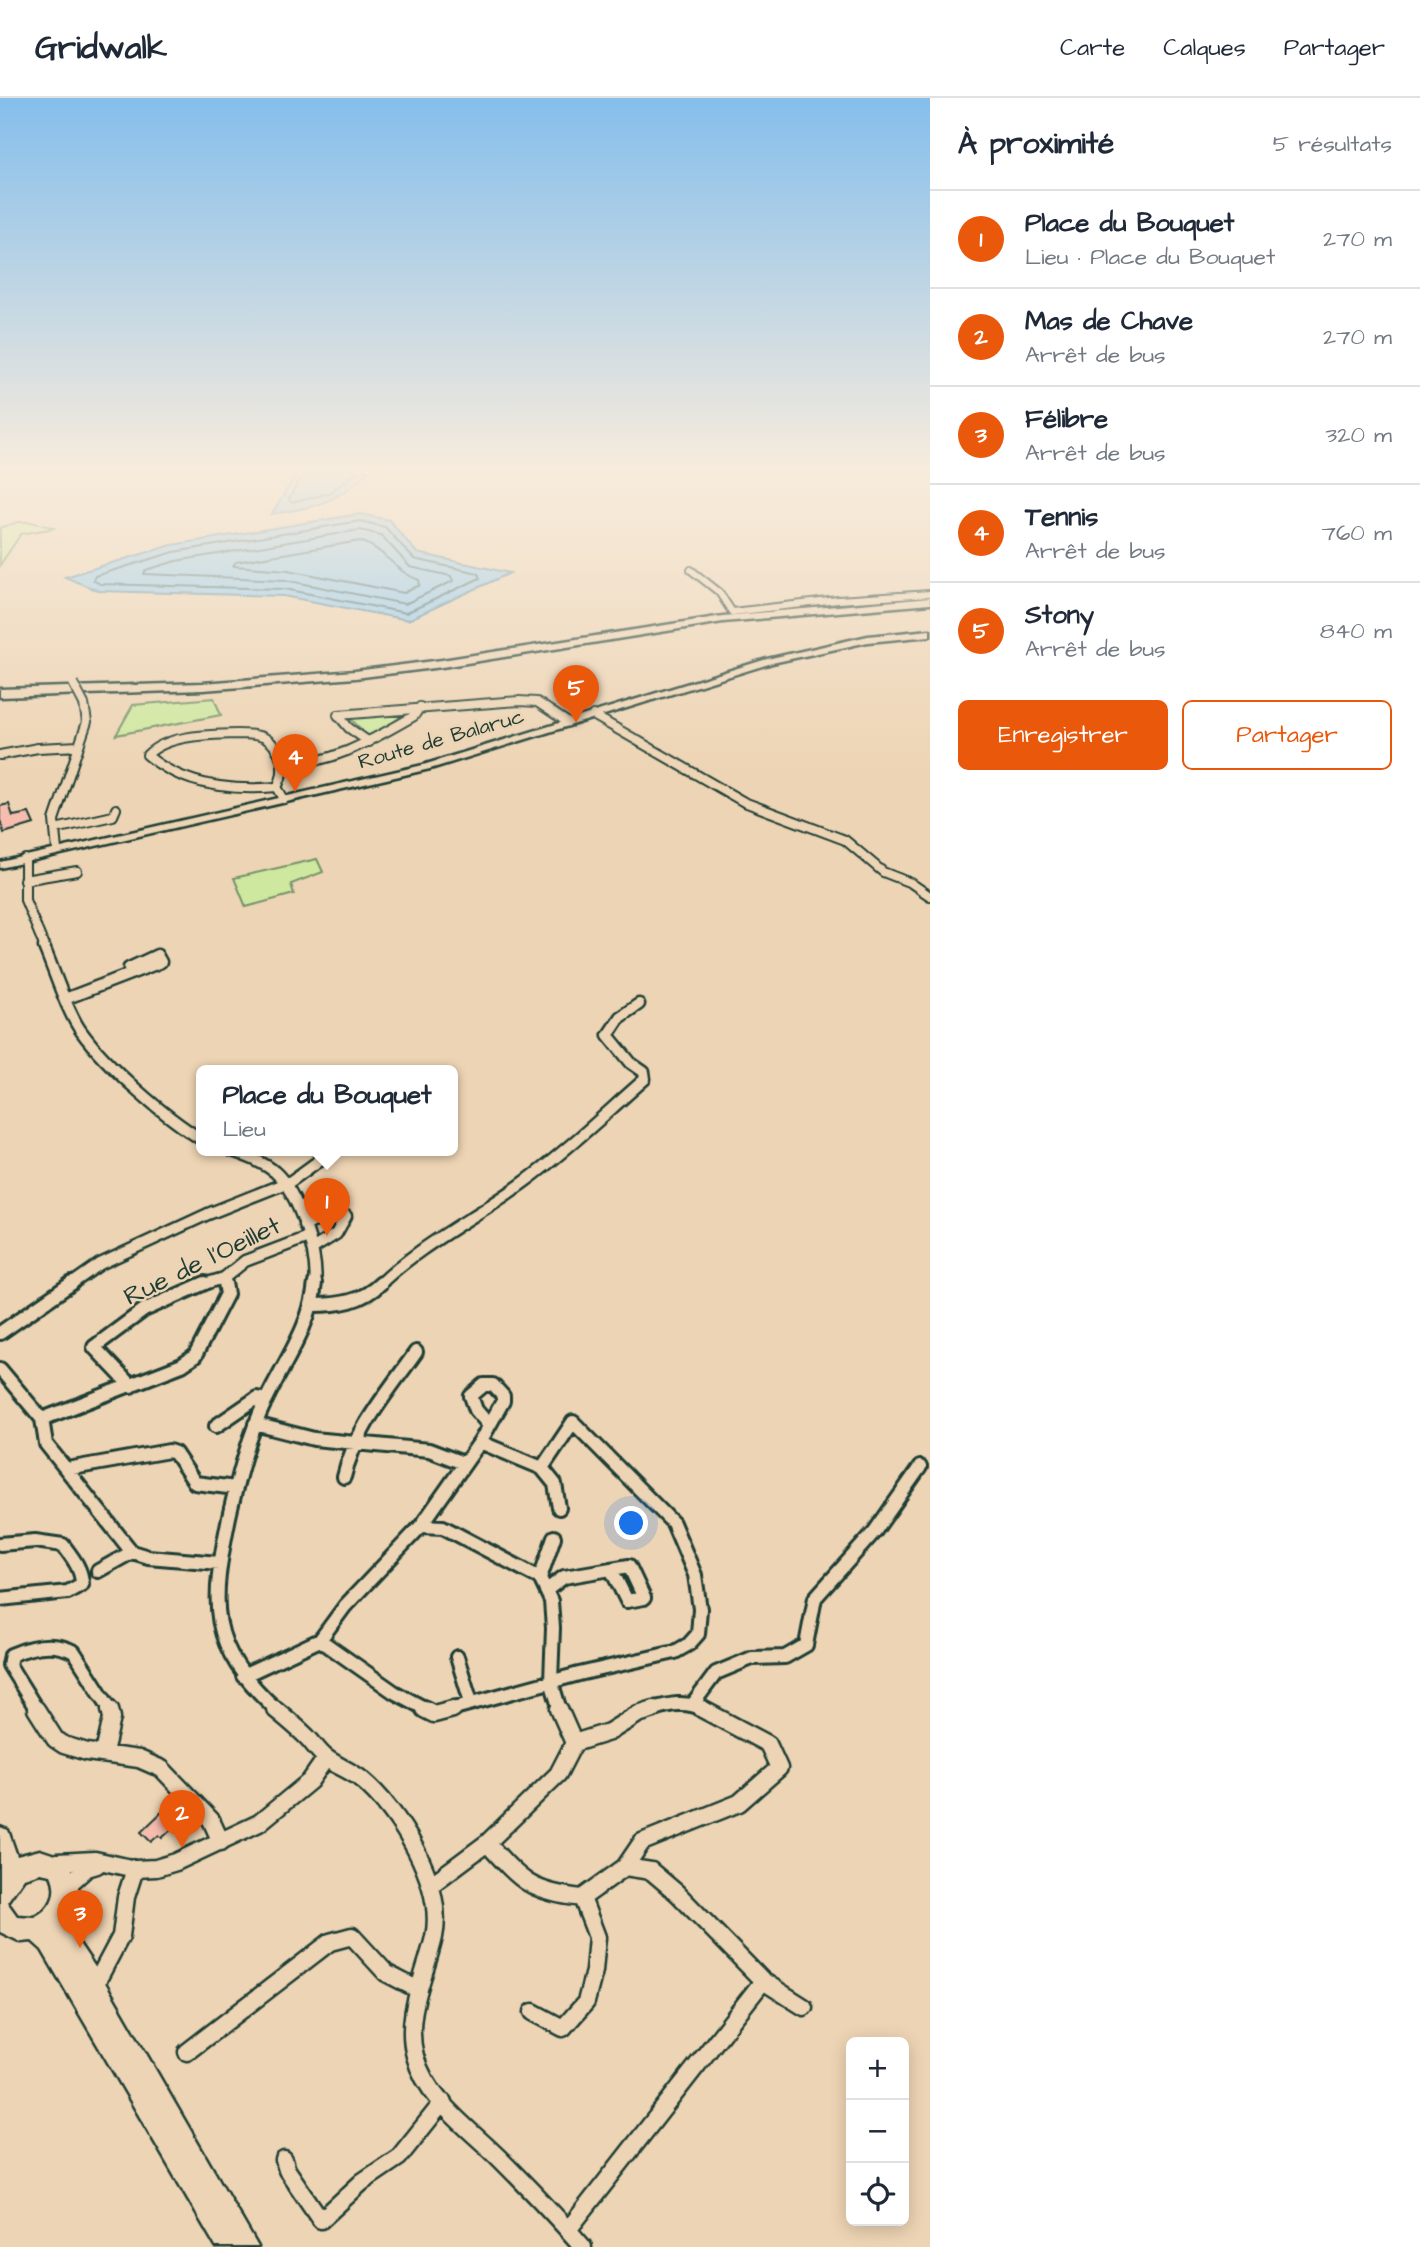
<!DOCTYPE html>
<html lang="fr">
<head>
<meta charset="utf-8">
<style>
	body { margin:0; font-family:"Architects Daughter",sans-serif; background:#f2f2f3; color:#1f2937 }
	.controls { position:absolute; right:21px; bottom:21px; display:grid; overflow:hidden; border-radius:10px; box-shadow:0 4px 18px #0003 }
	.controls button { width:63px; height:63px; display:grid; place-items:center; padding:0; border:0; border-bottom:2px solid #e0e1e3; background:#fff; color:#1f2937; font:35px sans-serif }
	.you { position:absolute; left:632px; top:1426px; width:24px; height:24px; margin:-18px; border:5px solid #fff; border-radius:50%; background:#1a73e8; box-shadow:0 0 0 10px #1a73e833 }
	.badge { display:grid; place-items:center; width:46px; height:46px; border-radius:50%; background:#ea580c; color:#fff; font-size:23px; font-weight:700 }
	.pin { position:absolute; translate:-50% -58px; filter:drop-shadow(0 2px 4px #0008) }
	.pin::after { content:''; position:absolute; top:37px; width:24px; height:21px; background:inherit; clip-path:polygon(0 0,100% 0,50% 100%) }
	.popup { position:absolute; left:196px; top:967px; width:262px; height:91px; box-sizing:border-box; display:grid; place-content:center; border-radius:10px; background:#fff; filter:drop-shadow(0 2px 5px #0005); font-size:23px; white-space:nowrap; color:#747a83 }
	.popup b { font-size:26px; color:#1f2937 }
	.popup::after { content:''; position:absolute; left:50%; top:100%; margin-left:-14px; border:14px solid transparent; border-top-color:#fff }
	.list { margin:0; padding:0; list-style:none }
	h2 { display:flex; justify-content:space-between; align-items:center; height:91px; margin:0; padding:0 28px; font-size:30px }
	h2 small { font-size:23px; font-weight:400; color:#747a83 }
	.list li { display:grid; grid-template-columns:46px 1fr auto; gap:21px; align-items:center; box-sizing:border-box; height:98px; padding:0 28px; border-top:2px solid #e0e1e3 }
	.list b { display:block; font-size:26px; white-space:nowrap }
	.list p { margin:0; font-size:23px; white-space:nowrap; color:#747a83 }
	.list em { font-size:23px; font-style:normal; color:#747a83 }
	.actions { display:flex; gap:14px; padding:21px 28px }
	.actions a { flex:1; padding:16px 0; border:2px solid #ea580c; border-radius:10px; text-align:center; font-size:24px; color:#ea580c }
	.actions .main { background:#ea580c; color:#fff }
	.icon { flex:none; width:38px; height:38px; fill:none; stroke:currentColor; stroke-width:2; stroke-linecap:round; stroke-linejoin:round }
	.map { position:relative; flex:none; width:930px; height:2149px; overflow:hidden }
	header { display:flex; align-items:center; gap:42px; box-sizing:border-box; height:98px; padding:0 35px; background:#fff; border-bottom:2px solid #e0e1e3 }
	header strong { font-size:33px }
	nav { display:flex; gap:38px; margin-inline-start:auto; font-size:24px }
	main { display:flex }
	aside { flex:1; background:#fff }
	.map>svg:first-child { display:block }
	.green { fill:#cee89f; stroke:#76926a; stroke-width:2 }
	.water { fill:#92ccf1; stroke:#6493a5; stroke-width:2 }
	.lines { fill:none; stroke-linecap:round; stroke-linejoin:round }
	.shore { stroke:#4d7680; stroke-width:2 }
	.building { fill:#f6bcae; stroke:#1f3d34; stroke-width:2 }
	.minor-far4-casing { stroke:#1f3d34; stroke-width:10 }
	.minor-far3-casing { stroke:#1f3d34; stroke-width:12 }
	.minor-far2-casing { stroke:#1f3d34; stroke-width:15 }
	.minor-far1-casing { stroke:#1f3d34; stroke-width:18 }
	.minor-casing { stroke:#1f3d34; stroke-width:21 }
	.tertiary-casing { stroke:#1f3d34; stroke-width:5 }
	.secondary-casing { stroke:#1f3d34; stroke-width:5 }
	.primary-casing { stroke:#1f3d34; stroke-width:5 }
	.minor-far4 { stroke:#edd4b4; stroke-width:6 }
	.minor-far3 { stroke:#edd4b4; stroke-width:8 }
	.minor-far2 { stroke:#edd4b4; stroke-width:10 }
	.minor-far1 { stroke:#edd4b4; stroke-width:12 }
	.minor { stroke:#edd4b4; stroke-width:16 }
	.tertiary { fill:#edd4b4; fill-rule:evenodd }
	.secondary { fill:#edd4b4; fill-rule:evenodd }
	.primary { fill:#edd4b4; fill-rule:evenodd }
	.minor-bridge-casing { stroke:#1f3d34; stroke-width:12; stroke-linecap:butt }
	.minor-bridge { stroke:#edd4b4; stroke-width:8 }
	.labels { text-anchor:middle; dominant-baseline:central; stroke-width:5; stroke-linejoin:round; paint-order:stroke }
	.far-street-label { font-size:21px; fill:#1f3d34; stroke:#edd4b4 }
	.street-label { font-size:26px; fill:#1f3d34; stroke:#edd4b4 }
</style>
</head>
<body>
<header>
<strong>Gridwalk</strong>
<nav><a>Carte</a><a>Calques</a><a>Partager</a></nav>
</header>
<main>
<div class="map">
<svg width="930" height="2149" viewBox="0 0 930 2149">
	<rect width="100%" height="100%" fill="#edd4b4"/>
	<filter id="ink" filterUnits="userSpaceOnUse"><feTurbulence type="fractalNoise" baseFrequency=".0143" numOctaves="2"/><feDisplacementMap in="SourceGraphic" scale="14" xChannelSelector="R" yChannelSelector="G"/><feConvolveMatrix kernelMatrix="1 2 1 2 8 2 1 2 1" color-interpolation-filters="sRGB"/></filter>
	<g filter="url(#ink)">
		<path class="green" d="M18 424H31L55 430 21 436 0 467V430Z
			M214 600 221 617 116 637 133 607Z
			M411 615 406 619 402 618 371 639 361 634 362 632 352 622 347 623 346 620Z
			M317 761 323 774 291 786 294 796 246 809 234 780Z"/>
		<path class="water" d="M299 372H369C339 405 314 409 272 416Z
			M360 416 389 422 417 455 510 475 408 522 284 498 98 493 65 479 172 447Z"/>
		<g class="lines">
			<path class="shore" d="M305 372 289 401 292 405 329 395 360 372
				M360 423 385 429 414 461 478 475 480 480 406 515 285 491 100 486 93 482 95 478 174 454Z
				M360 432 381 437 410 469 451 478 453 483 405 506 285 482 144 476 146 472 176 463Z
				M360 443C384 450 395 474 419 482L420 487 404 495 288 472 233 468 236 464Z"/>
		</g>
		<path class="building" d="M9 706 13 718 29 715 34 726 4 735 0 722V708Z
			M166 1710 184 1727 176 1734 173 1730 162 1740 159 1737 151 1744 141 1734Z"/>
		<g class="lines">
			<defs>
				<path id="minor-far4" d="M691 472 719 494 732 514 838 502 930 496"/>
				<path id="minor-far3" d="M593 617 744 704 845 742 883 774 911 785 930 798
					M237 636C246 636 257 636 265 640 282 650 287 673 277 689 232 693 183 688 147 657 168 636 210 637 237 636Z
					M369 644 349 630 338 617 519 603 537 604 567 624
					M0 657 38 650 79 648
					M284 667C333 666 372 642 414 618L420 609
					M277 689 284 701
					M55 731 113 718 116 711
					M57 752 54 722 87 624 84 606
					M25 761V802L45 850
					M24 782 77 773"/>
				<path id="minor-far2" d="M44 849C54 872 67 914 81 933 105 967 165 1019 201 1041
					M65 901 161 864 157 857 129 870 130 875
					M230 1052C245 1058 262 1063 275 1074 298 1095 319 1157 315 1187
					M304 1127 337 1116 346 1118 336 1136 312 1151
					M224 1180 225 1187
					M70 1187 100 1166 208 1116 291 1083 324 1059V1052
					M201 1187 224 1180 245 1163 308 1139
					M379 1187C422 1145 479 1118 527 1082 568 1052 606 1015 645 981L644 974 631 965 608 937 620 919 639 906"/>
				<path id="minor-far1" d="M313 1207C339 1207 362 1204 381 1185
					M0 1235 72 1185
					M0 1271 42 1321 182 1267 195 1258 227 1196 225 1185
					M131 1288 94 1249 144 1212 205 1185
					M42 1321 46 1346 132 1454 148 1459 219 1465
					M255 1326 314 1341 429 1352 463 1365
					M216 1328 257 1300 266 1302
					M480 1344 542 1370 555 1386 559 1410
					M67 1371 169 1353 175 1355 195 1385 236 1390
					M344 1379C355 1331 388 1294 416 1254
					M421 1428 443 1429 540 1480 551 1503 553 1530 551 1583 560 1612
					M0 1446 35 1443 63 1447C72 1459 82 1471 82 1486L68 1494 0 1501
					M629 1468 644 1500 627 1503 611 1471Z
					M98 1473 132 1454
					M540 1480 554 1439
					M548 1491 564 1479 611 1471
					M320 1542 394 1594 428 1612
					M457 1559 471 1604
					M243 1578 320 1542 345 1508 421 1428 480 1344 503 1303V1298L493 1287H484L471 1298 476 1312 488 1326
					M693 1606 716 1575 752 1560 785 1559 806 1547 815 1500 875 1433 920 1369
					M37 1612 9 1567 11 1557C31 1548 54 1543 74 1554L111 1612
					M277 1612C206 1547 211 1507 229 1419 238 1380 248 1339 266 1302 284 1264 311 1228 315 1185
					M447 1612 579 1576 675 1554 689 1546 698 1536 700 1511 695 1477 673 1425 573 1324 542 1370
					M649 1612C669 1606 686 1602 705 1612"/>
				<path id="minor" d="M36 1611 55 1641 64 1647 87 1654 139 1661 162 1671 211 1722 221 1744
					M275 1611C286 1620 297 1629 307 1639 313 1645 318 1653 325 1659 336 1668 350 1672 361 1681 400 1713 445 1788 434 1839 425 1879 404 1917 415 1958 426 2001 470 2031 499 2060 528 2089 556 2118 583 2149
					M424 1611 434 1616 453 1611
					M574 1645 609 1634 638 1616 654 1611
					M104 1655 112 1620 110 1611
					M487 1745C521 1783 530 1794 582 1800L625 1769 642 1744 739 1705 779 1670 768 1646 702 1611
					M57 1764 95 1762 135 1771 156 1770 176 1764 259 1725 310 1683 326 1660
					M625 1769 651 1773 677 1795 763 1883 804 1909
					M432 1786 487 1745 558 1676 574 1645 559 1611
					M68 1787 87 1770 97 1767
					M95 1887 121 1838 126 1799 135 1771
					M533 1914 563 1930 586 1904 594 1873 597 1839 582 1800
					M187 1954 330 1844 352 1838 386 1875 417 1891
					M284 2062 287 2072 321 2122 362 2084 399 2059 443 2004
					M568 2132 763 1883"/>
				<path id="tertiary" d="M930 532V538L868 544 772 565 430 671 0 770V764L423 667 767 561 868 538Z"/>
				<path id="secondary" d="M0 1729 8 1732 17 1758 40 1752 67 1761 78 1785V1801L71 1816 76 1841 103 1881 258 2149H216L42 1852 32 1843 21 1844 0 1834ZM40 1775 51 1777C59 1795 52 1811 34 1819L17 1818 7 1804 24 1780Z"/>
				<path id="primary" d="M930 500V506L723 524 442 569 355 580 203 592 0 599V591L203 585 355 573 442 562 723 518Z"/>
			</defs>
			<use href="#minor-far4" class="minor-far4-casing"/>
			<use href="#minor-far3" class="minor-far3-casing"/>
			<use href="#minor-far2" class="minor-far2-casing"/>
			<use href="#minor-far1" class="minor-far1-casing"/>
			<use href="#minor" class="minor-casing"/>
			<use href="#tertiary" class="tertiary-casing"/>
			<use href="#secondary" class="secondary-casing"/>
			<use href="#primary" class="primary-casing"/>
			<use href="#minor-far4" class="minor-far4"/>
			<use href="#minor-far3" class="minor-far3"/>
			<use href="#minor-far2" class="minor-far2"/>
			<use href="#minor-far1" class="minor-far1"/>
			<use href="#minor" class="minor"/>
			<use href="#tertiary" class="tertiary"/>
			<use href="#secondary" class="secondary"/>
			<use href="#primary" class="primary"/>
			<defs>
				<path id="minor-bridge" d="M73 585 84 606"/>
			</defs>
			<use href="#minor-bridge" class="minor-bridge-casing"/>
			<use href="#minor-bridge" class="minor-bridge"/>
		</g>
	</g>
	<linearGradient id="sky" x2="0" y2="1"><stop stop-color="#85beec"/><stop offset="0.55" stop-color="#f7ecdd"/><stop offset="1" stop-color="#f7ecdd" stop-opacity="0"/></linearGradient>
	<rect width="930" height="673" fill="url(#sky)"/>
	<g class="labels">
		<g class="far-street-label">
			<text transform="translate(441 641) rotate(-16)">Route de Balaruc</text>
		</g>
		<g class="street-label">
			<text transform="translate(202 1163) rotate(-26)">Rue de l'Oeillet</text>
		</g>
	</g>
</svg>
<div class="controls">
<button>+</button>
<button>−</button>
<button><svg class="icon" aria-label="locate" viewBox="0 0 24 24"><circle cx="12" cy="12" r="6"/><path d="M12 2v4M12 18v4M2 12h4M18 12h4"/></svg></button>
</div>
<div class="you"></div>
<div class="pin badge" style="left:327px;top:1138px">1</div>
<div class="popup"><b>Place du Bouquet</b>Lieu</div>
<div class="pin badge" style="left:182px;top:1750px">2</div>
<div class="pin badge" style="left:80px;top:1850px">3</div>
<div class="pin badge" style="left:295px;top:694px">4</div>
<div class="pin badge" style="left:576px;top:625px">5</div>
</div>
<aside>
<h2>À proximité<small>5 résultats</small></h2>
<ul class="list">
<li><span class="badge">1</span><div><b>Place du Bouquet</b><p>Lieu · Place du Bouquet</p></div><em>270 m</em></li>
<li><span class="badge">2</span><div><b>Mas de Chave</b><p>Arrêt de bus</p></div><em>270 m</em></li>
<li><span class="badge">3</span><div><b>Félibre</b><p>Arrêt de bus</p></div><em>320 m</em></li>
<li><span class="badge">4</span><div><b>Tennis</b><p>Arrêt de bus</p></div><em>760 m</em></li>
<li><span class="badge">5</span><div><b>Stony</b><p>Arrêt de bus</p></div><em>840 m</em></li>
</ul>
<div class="actions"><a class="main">Enregistrer</a><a>Partager</a></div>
</aside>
</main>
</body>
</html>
